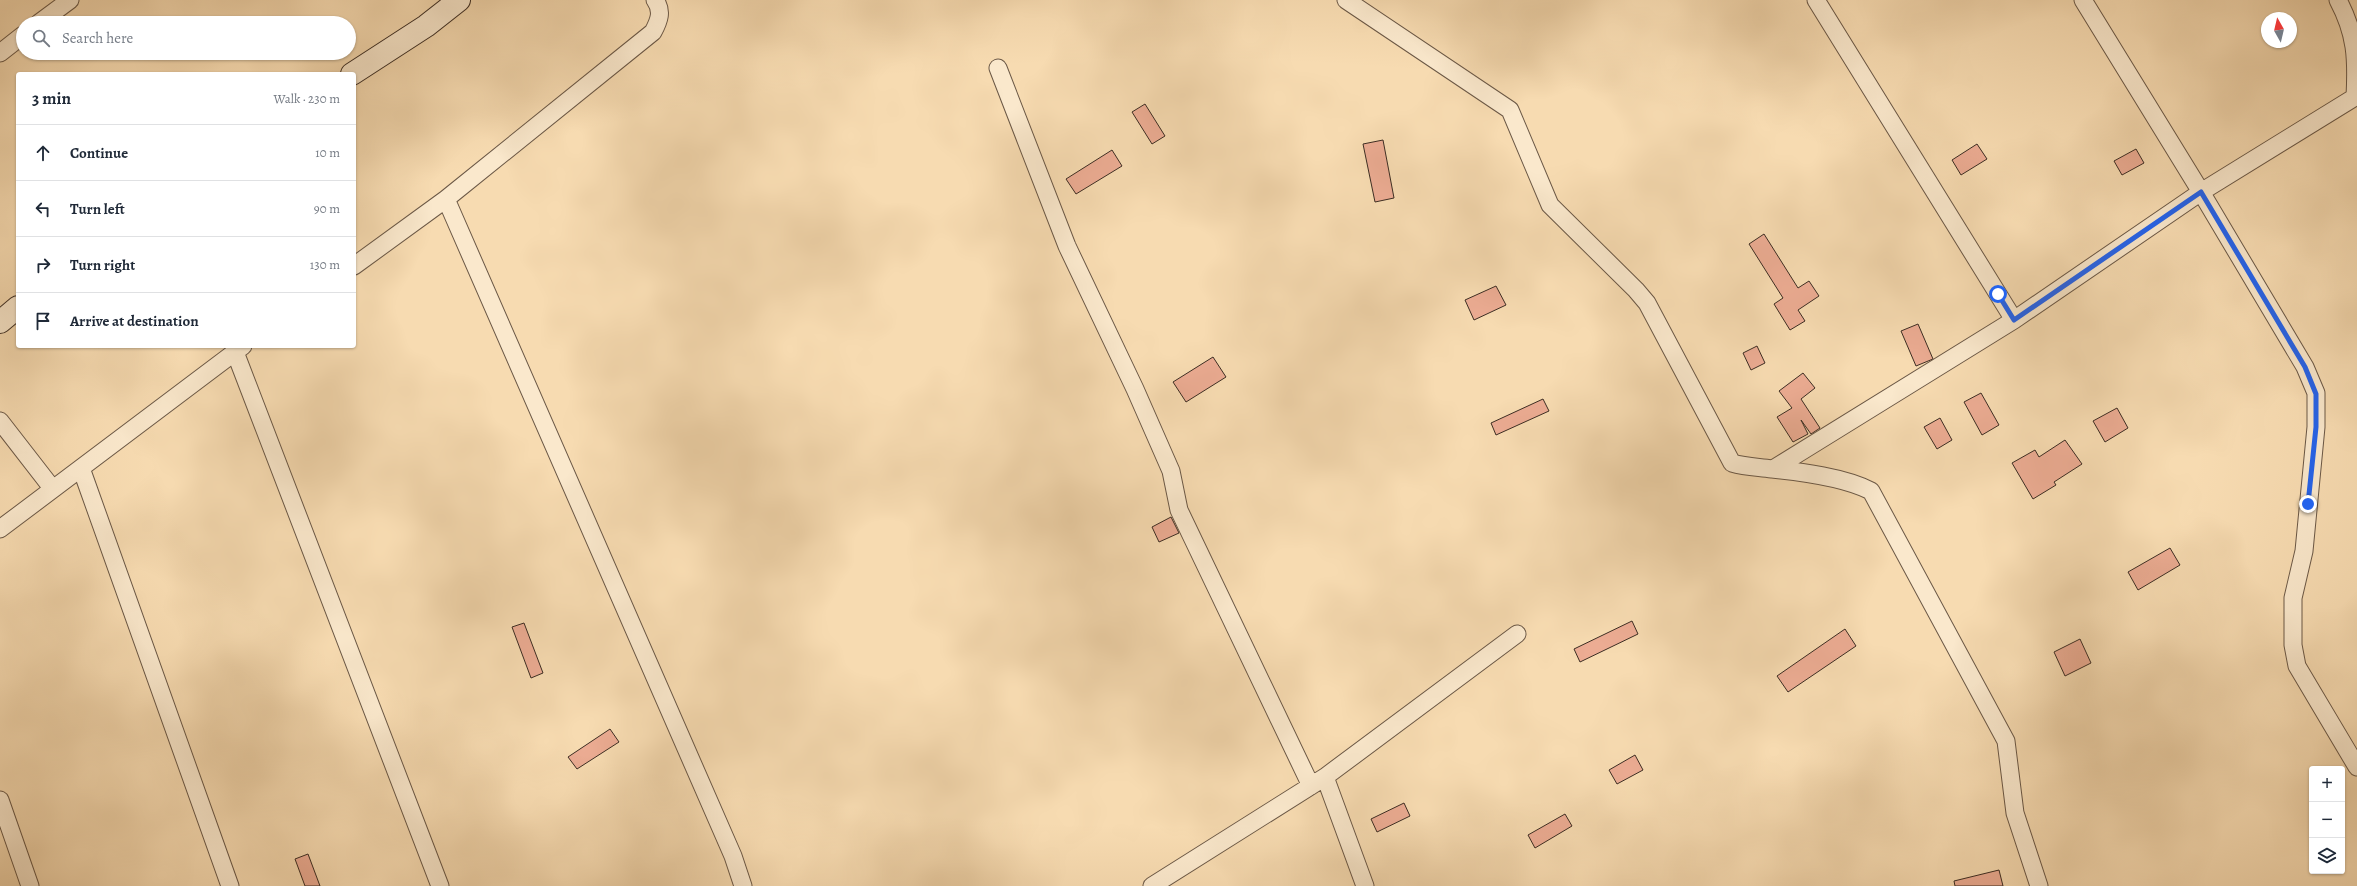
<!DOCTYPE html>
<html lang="en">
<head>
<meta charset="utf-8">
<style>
	body { margin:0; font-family:Alegreya,serif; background:#f2f2f3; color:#1f2937 }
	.controls { position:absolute; right:12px; bottom:12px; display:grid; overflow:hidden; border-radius:4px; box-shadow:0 1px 3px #0004 }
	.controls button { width:36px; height:36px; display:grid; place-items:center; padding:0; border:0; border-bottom:1px solid #e0e1e3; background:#fff; color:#1f2937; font:20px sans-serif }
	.compass { position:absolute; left:2261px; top:12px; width:36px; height:36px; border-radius:50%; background:#fff; box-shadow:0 1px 3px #0004; rotate:352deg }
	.stop { position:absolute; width:12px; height:12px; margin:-9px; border:3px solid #2563eb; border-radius:50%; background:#fff }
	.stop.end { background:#2563eb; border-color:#fff; box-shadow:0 1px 4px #0008 }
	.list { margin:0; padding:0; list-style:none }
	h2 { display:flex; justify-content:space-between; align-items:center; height:52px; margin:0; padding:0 16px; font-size:17px }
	h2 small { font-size:13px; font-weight:400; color:#747a83 }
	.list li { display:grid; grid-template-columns:26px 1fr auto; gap:12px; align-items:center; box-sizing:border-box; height:56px; padding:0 16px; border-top:1px solid #e0e1e3 }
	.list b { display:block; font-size:15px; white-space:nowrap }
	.list em { font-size:13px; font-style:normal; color:#747a83 }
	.icon { flex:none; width:22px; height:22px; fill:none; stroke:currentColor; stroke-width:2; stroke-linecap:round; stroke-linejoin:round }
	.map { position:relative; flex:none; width:2357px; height:886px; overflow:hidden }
	.search { position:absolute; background:#fff; box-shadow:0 1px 3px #0004; left:16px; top:16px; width:340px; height:44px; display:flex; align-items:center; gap:10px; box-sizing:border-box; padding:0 14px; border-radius:22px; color:#747a83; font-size:15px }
	.panel { position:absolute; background:#fff; box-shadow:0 1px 3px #0004; left:16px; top:72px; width:340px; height:276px; border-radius:4px }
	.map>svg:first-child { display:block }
	.building { fill:#ecac93; stroke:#3c2d23 }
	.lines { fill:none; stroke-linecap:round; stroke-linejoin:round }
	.street-casing { stroke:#6b5846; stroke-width:19 }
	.secondary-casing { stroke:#3c2d23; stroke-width:24 }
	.street { stroke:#fae8cc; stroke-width:17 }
	.secondary { stroke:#fae8cc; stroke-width:22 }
	.route { stroke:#2563eb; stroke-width:5 }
</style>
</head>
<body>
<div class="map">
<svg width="2357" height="886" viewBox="0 0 2357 886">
	<rect width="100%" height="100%" fill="#f7dbb1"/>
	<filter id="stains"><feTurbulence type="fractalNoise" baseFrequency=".005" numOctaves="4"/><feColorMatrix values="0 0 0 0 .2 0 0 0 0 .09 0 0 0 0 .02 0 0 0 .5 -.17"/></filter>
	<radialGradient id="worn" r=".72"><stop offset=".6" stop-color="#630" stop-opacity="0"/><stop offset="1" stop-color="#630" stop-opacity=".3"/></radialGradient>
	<path class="building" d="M1145 104 1165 136 1152 144 1132 112Z
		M1383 140 1394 198 1375 202 1363 144Z
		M1977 144 1987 159 1961 175 1952 160Z
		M2136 149 2144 163 2122 175 2114 161Z
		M1112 150 1122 166 1076 194 1066 179Z
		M1764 234 1798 288 1809 281 1819 296 1798 310 1805 321 1790 330 1774 304 1783 298 1749 244Z
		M1496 286 1506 305 1474 320 1465 300Z
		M1918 324 1933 359 1916 366 1901 331Z
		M1757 346 1765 363 1751 370 1743 353Z
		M1213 357 1226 377 1186 402 1173 382Z
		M1803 373 1815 388 1801 399 1820 428 1811 434 1801 420 1808 434 1793 442 1777 417 1792 408 1779 391Z
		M1981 393 1999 425 1982 435 1964 402Z
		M1543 399 1549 411 1496 435 1491 423Z
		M2117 408 2128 428 2105 442 2093 421Z
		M1940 418 1952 440 1937 449 1924 427Z
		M2065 440 2082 464 2054 482 2056 485 2033 499 2012 463 2035 450 2039 457Z
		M1171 517 1179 533 1159 542 1152 527Z
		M2170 548 2180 565 2138 590 2128 572Z
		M1632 621 1638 634 1580 662 1574 649Z
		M524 623 543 673 531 678 512 627Z
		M1845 629 1856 646 1788 692 1777 676Z
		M2080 639 2091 663 2065 676 2054 652Z
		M610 729 619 742 577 769 568 757Z
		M1635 755 1643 770 1617 784 1609 770Z
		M1404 803 1410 816 1377 832 1371 819Z
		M1565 814 1572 826 1535 848 1528 835Z
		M308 854 320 886H305L295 859Z
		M1999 870 2003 886H1955L1954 881Z"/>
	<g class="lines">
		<defs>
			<path id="street" d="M1346 0 1510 110 1550 205 1636 290 1647 303 1732 463C1746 467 1758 467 1772 469 1802 472 1844 477 1871 491L2006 741 2015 813 2039 886
				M1816 0 2014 320
				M2083 0 2201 192 2305 367 2316 393V427L2304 551 2293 598V645L2297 666 2357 767
				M39 23 70 0
				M0 53 23 35
				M998 68 1067 246 1135 389 1171 471 1179 510 1311 786
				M446 199 733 856 743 886
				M354 266 446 199 653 32C659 21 663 11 655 0
				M235 352 440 886
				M0 421 52 488
				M81 468 230 886
				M1773 469 2014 320 2201 192 2355 97C2357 58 2356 34 2338 0
				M0 529 243 346
				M1325 777 1365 886
				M0 800 30 886
				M1152 886 1325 777 1517 634"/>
			<path id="secondary" d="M352 74 426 26 459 0
				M0 322 18 307"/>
		</defs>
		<use href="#street" class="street-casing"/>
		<use href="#secondary" class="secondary-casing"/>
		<use href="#street" class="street"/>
		<use href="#secondary" class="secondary"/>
	</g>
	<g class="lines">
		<path class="route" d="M1998 294 2014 320 2201 192 2305 367 2316 394V427L2308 504"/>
	</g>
	<rect width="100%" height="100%" filter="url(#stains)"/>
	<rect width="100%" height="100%" fill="url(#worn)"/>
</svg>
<div class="controls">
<button>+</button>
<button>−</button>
<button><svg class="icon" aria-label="layers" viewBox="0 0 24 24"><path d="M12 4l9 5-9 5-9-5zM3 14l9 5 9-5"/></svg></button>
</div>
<svg class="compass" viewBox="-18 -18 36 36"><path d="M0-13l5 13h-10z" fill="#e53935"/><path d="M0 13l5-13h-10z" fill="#747a83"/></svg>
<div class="stop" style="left:1998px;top:294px"></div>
<div class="stop end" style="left:2308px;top:504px"></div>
<div class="search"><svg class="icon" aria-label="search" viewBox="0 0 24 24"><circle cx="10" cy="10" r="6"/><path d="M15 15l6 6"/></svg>Search here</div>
<section class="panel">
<h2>3 min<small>Walk · 230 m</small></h2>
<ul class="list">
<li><svg class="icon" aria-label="ahead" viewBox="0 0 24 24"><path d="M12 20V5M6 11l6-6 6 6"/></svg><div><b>Continue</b></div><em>10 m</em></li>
<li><svg class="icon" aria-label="left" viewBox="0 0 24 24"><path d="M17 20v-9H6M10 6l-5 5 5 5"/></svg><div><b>Turn left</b></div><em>90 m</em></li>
<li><svg class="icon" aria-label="right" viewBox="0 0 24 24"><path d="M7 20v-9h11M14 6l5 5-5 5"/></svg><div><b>Turn right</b></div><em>130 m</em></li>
<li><svg class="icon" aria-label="arrive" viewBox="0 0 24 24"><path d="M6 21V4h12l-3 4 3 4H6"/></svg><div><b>Arrive at destination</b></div></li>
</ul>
</section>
</div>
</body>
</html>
